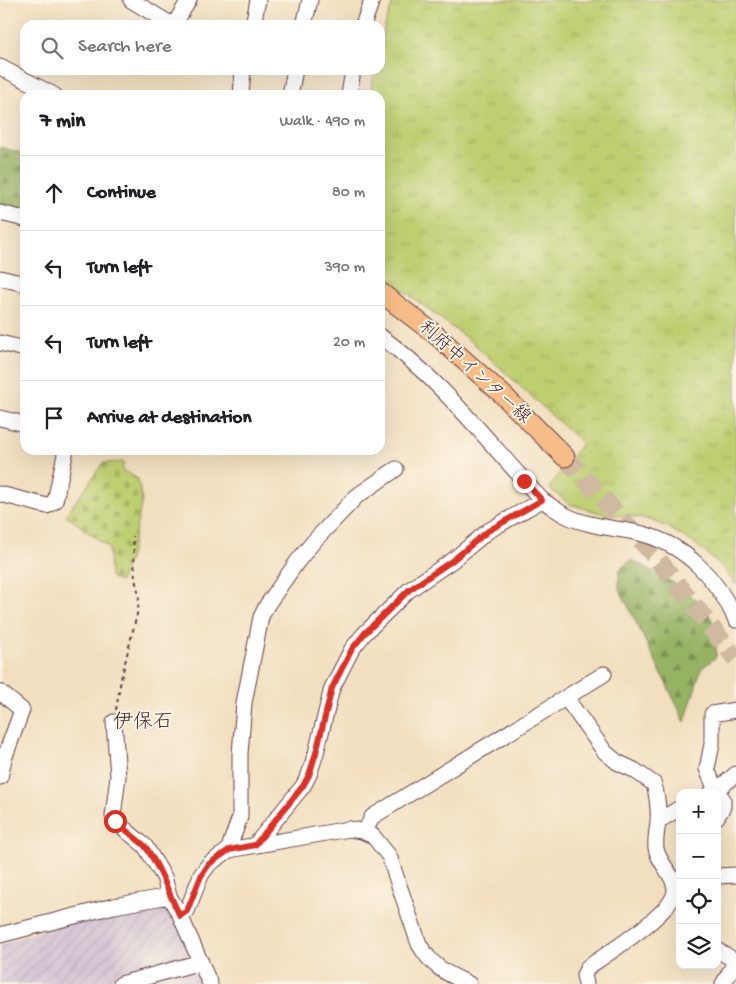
<!DOCTYPE html>
<html lang="en">
<head>
<meta charset="utf-8">
<style>
	body { margin:0; font-family:"Gochi Hand","Klee One",sans-serif; background:#f2f2f2; color:#202124 }
	.controls { position:absolute; right:15px; bottom:15px; display:grid; overflow:hidden; border-radius:10px; box-shadow:0 5px 20px #0002 }
	.controls button { width:45px; height:45px; display:grid; place-items:center; padding:0; border:0; border-bottom:1px solid #e0e0e0; background:#fff; color:#202124; font:25px sans-serif }
	.stop { position:absolute; width:15px; height:15px; margin:-11px; border:4px solid #d93025; border-radius:50%; background:#fff }
	.stop.end { background:#d93025; border-color:#fff; box-shadow:0 1px 5px #0008 }
	.list { margin:0; padding:0; list-style:none }
	h2 { display:flex; justify-content:space-between; align-items:center; height:65px; margin:0; padding:0 20px; font-size:21px }
	h2 small { font-size:16px; font-weight:400; color:#757577 }
	.list li { display:grid; grid-template-columns:32px 1fr auto; gap:15px; align-items:center; box-sizing:border-box; height:75px; padding:0 20px; border-top:1px solid #e0e0e0 }
	.list b { display:block; font-size:19px; white-space:nowrap }
	.list em { font-size:16px; font-style:normal; color:#757577 }
	.icon { flex:none; width:28px; height:28px; fill:none; stroke:currentColor; stroke-width:2; stroke-linecap:round; stroke-linejoin:round }
	.map { position:relative; flex:none; width:736px; height:984px; overflow:hidden }
	.search { position:absolute; background:#fff; box-shadow:0 5px 20px #0002; left:20px; top:20px; width:365px; height:55px; display:flex; align-items:center; gap:12px; box-sizing:border-box; padding:0 18px; border-radius:15px; color:#757577; font-size:19px }
	.panel { position:absolute; background:#fff; box-shadow:0 5px 20px #0002; left:20px; top:90px; width:365px; height:365px; border-radius:15px }
	.map>svg:first-child { display:block }
	.industrial { fill:url(#industrial-furrows) }
	.grass { fill:url(#grass-tufts); stroke:#84774e }
	.forest { fill:url(#forest-firs); stroke:#706848 }
	.cemetery { fill:url(#cemetery-stones); stroke:#84774e }
	.lines { fill:none; stroke-linecap:round; stroke-linejoin:round }
	.major-tunnel { stroke:#d0b9a1; stroke-width:19; stroke-dasharray:19 9; stroke-linecap:butt }
	.minor-casing { stroke:#633c41; stroke-width:17 }
	.major-casing { stroke:#633c41; stroke-width:21 }
	.path { stroke:#633c41; stroke-width:2; stroke-dasharray:4 4; stroke-linecap:butt }
	.minor { stroke:#fff; stroke-width:15 }
	.major { stroke:#f7bd88; stroke-width:19 }
	.route { stroke:#d93025; stroke-width:6 }
	.labels { text-anchor:middle; dominant-baseline:central; stroke-width:4; stroke-linejoin:round; paint-order:stroke }
	.street-label { font-size:18px; fill:#4a1f2b; stroke:#fcf5e5 }
	.quarter-label { font-size:20px; fill:#4a1f2b; stroke:#fcf5e5 }
</style>
</head>
<body>
<div class="map">
<svg width="736" height="984" viewBox="0 0 736 984">
	<defs>
		<pattern id="industrial-furrows" width="10" height="10" patternUnits="userSpaceOnUse" patternTransform="scale(1.25)"><rect width="10" height="10" fill="#cebed1"/><path d="M-1 1l2-2M0 10L10 0M9 11l2-2" fill="none" stroke="#b2a3b4"/></pattern>
		<pattern id="grass-tufts" width="24" height="20" patternUnits="userSpaceOnUse" patternTransform="scale(1.25)"><rect width="24" height="20" fill="#becf72"/><path d="M3 7l-1-3M5 7V3M7 7l1-3M15 17l-1-3M17 17v-4M19 17l1-3" fill="none" stroke="#a5b163"/></pattern>
		<pattern id="forest-firs" width="22" height="20" patternUnits="userSpaceOnUse" patternTransform="scale(1.25)"><rect width="22" height="20" fill="#96b264"/><path d="M5 1l3.5 6h-7zM16 11l3.5 6h-7z" fill="#7c9053"/></pattern>
		<pattern id="cemetery-stones" width="16" height="16" patternUnits="userSpaceOnUse" patternTransform="scale(1.25)"><rect width="16" height="16" fill="#becf72"/><path d="M2 7V4a2 2 0 0 1 4 0v3zM10 15v-3a2 2 0 0 1 4 0v3z" fill="#a5b163"/></pattern>
	</defs>
	<rect width="100%" height="100%" fill="#fcf5e5"/>
	<filter id="ink" filterUnits="userSpaceOnUse"><feTurbulence type="fractalNoise" baseFrequency=".02" numOctaves="2"/><feDisplacementMap in="SourceGraphic" scale="10" xChannelSelector="R" yChannelSelector="G"/><feConvolveMatrix kernelMatrix="1 2 1 2 8 2 1 2 1" color-interpolation-filters="sRGB"/></filter>
	<filter id="wash" filterUnits="userSpaceOnUse"><feTurbulence type="fractalNoise" baseFrequency=".0096" numOctaves="4" result="noise"/><feDisplacementMap in="SourceGraphic" scale="20" xChannelSelector="R" yChannelSelector="G"/><feGaussianBlur stdDeviation="1.12" result="paint"/><feColorMatrix in="noise" values="0 0 0 0 0 0 0 0 0 0 0 0 0 0 0 0 0 1.4 0 .05"/><feComposite in="paint" operator="in"/></filter>
	<g filter="url(#wash)">
		<rect width="100%" height="100%" fill="#f2dfbf"/>
		<path class="industrial" d="M154 905 173 911 204 984H0V945L41 930 110 913H123Z"/>
		<path class="grass" d="M394 0H736V585L723 568 697 545 666 526 643 518 604 514 569 504 549 488 582 443 473 343 380 273V95H369L375 70H380C380 41 383 27 394 0Z"/>
		<path class="forest" d="M0 147 25 154V214L0 209Z
			M631 560C656 572 702 595 713 622 717 632 716 646 716 657L701 669 685 722 619 588V570Z"/>
		<path class="cemetery" d="M124 462 122 470 138 479 142 501 129 560 120 582 110 577 109 548 66 515 103 463Z"/>
	</g>
	<g filter="url(#ink)">
		<g class="lines">
			<path class="major-tunnel" d="M565 457 656 557 736 659"/>
			<defs>
				<path id="minor" d="M131 0 172 25
					M174 25 189 0
					M253 25 258 0
					M304 25 310 0
					M363 25 372 0
					M0 67 54 95
					M241 95 243 70
					M290 95 295 70
					M349 95 353 70
					M0 213 25 219
					M0 278 25 284
					M380 336C443 381 490 445 542 500 550 505 557 511 565 515 588 527 618 528 643 534 687 546 718 580 736 620
					M0 343 25 349
					M0 418 25 424
					M0 494 47 506 55 501 66 450
					M0 692 22 710 4 759 0 777
					M566 698 605 752 617 762 634 770 654 784C657 796 659 810 658 822 657 831 655 839 656 848 658 863 675 875 675 890 675 911 606 955 588 967L584 975 586 984
					M114 722 118 776 113 816 115 821 145 846 164 877 169 896 180 915 210 984
					M711 793 716 791 736 774
					M717 817 723 807V799L716 791 707 769 712 744V714L736 710
					M658 821 680 808
					M365 832 372 817 604 674
					M255 845 303 786 309 775 316 753 332 688 352 649 364 634 409 590 453 560 488 531 542 500
					M229 850 231 842 240 817V754L244 703 261 617 267 605 297 562 314 541 357 496 396 469
					M717 876 736 875
					M180 915 187 911 201 875 209 864 229 850 349 829 362 831 373 836 389 856 419 944C432 967 446 973 469 984
					M0 935 114 906 169 896
					M717 950 736 961
					M121 984 201 962
					M723 984 736 961"/>
				<path id="major" d="M380 292 436 335 502 394 565 457"/>
			</defs>
			<use href="#minor" class="minor-casing"/>
			<use href="#major" class="major-casing"/>
			<path class="path" d="M116 710 121 679 138 610 139 595 135 579 133 536"/>
			<use href="#minor" class="minor"/>
			<use href="#major" class="major"/>
		</g>
	</g>
	<g class="lines" filter="url(#ink)">
		<path class="route" d="M115 821 145 846C161 868 168 893 180 916L187 911 201 876 209 864 229 850 255 845 303 786 309 775 316 753 332 688 352 649 364 634 409 590 453 560 488 531 542 500 524 481"/>
	</g>
	<g class="labels">
		<g class="street-label">
			<text transform="translate(474 373) rotate(42)">利府中インター線</text>
		</g>
		<g class="quarter-label">
			<text x="143" y="723">伊保石</text>
		</g>
	</g>
</svg>
<div class="controls">
<button>+</button>
<button>−</button>
<button><svg class="icon" aria-label="locate" viewBox="0 0 24 24"><circle cx="12" cy="12" r="6"/><path d="M12 2v4M12 18v4M2 12h4M18 12h4"/></svg></button>
<button><svg class="icon" aria-label="layers" viewBox="0 0 24 24"><path d="M12 4l9 5-9 5-9-5zM3 14l9 5 9-5"/></svg></button>
</div>
<div class="stop" style="left:115px;top:821px"></div>
<div class="stop end" style="left:524px;top:481px"></div>
<div class="search"><svg class="icon" aria-label="search" viewBox="0 0 24 24"><circle cx="10" cy="10" r="6"/><path d="M15 15l6 6"/></svg>Search here</div>
<section class="panel">
<h2>7 min<small>Walk · 490 m</small></h2>
<ul class="list">
<li><svg class="icon" aria-label="ahead" viewBox="0 0 24 24"><path d="M12 20V5M6 11l6-6 6 6"/></svg><div><b>Continue</b></div><em>80 m</em></li>
<li><svg class="icon" aria-label="left" viewBox="0 0 24 24"><path d="M17 20v-9H6M10 6l-5 5 5 5"/></svg><div><b>Turn left</b></div><em>390 m</em></li>
<li><svg class="icon" aria-label="left" viewBox="0 0 24 24"><path d="M17 20v-9H6M10 6l-5 5 5 5"/></svg><div><b>Turn left</b></div><em>20 m</em></li>
<li><svg class="icon" aria-label="arrive" viewBox="0 0 24 24"><path d="M6 21V4h12l-3 4 3 4H6"/></svg><div><b>Arrive at destination</b></div></li>
</ul>
</section>
</div>
</body>
</html>
